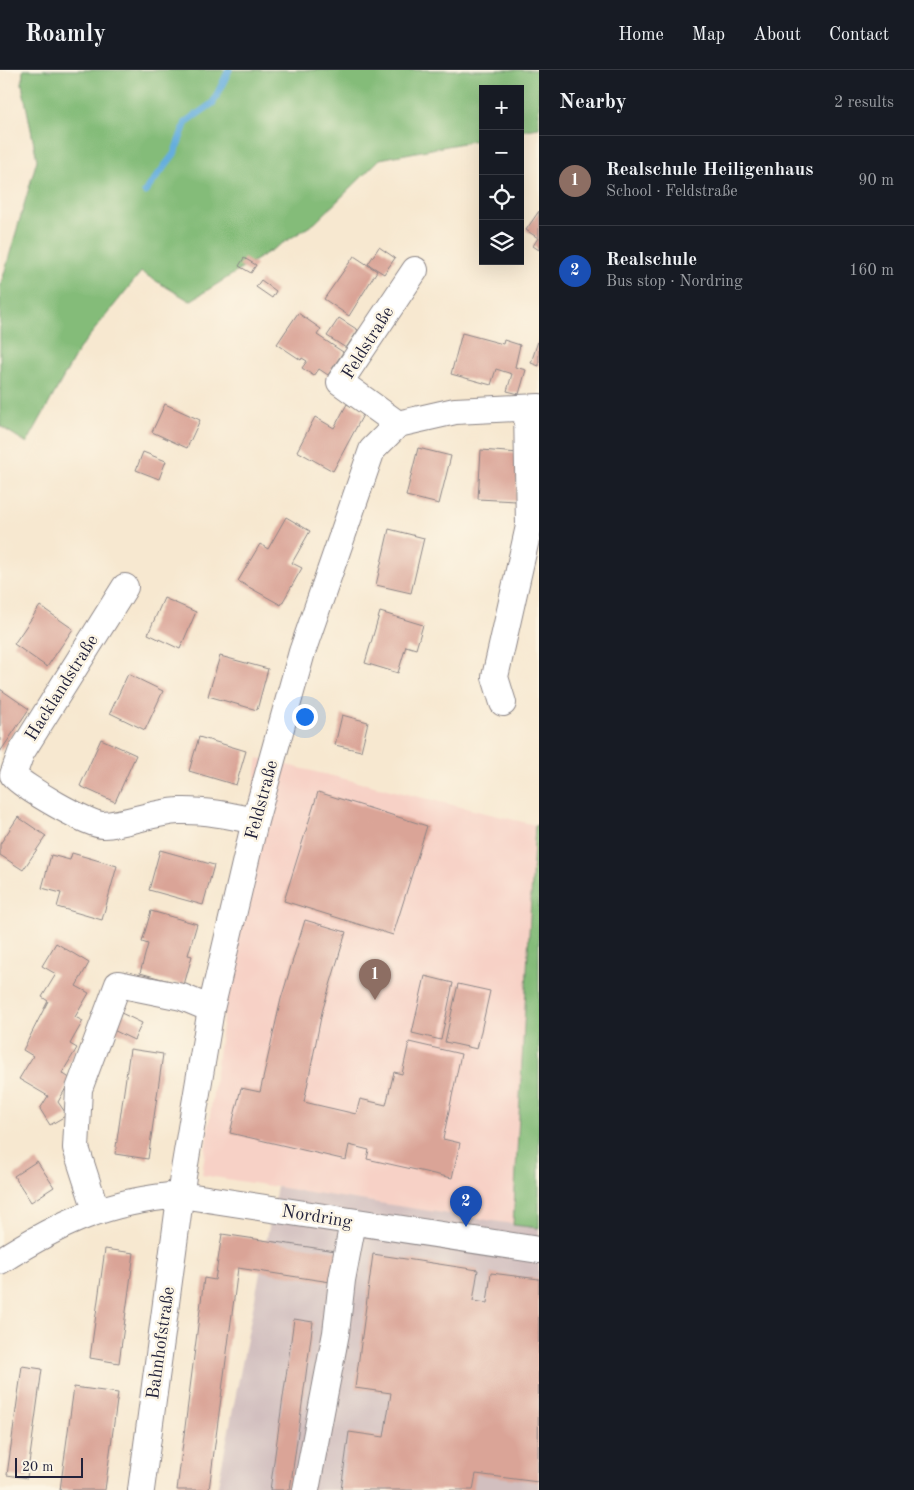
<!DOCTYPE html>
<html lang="en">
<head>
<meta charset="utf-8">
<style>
	body { margin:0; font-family:"Old Standard TT",serif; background:#20242c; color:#f1f3f6 }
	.controls { position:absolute; right:15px; top:15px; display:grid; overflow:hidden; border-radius:0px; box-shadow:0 5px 20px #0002 }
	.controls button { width:45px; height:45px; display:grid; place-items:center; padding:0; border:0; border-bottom:1px solid #363941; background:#171b24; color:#f1f3f6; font:25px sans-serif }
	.scale { position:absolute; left:15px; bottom:12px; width:68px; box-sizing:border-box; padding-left:5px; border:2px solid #22223b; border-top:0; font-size:14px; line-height:18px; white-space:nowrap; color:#22223b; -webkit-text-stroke:4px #fcf5e5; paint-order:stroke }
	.you { position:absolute; left:304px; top:646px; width:18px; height:18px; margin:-12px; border:4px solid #fff; border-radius:50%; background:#1a73e8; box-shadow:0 0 0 8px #1a73e833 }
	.badge { display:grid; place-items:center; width:32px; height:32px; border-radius:50%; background:#0b8043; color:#fff; font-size:16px; font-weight:700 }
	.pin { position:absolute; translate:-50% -41px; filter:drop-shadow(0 1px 2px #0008) }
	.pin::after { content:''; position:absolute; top:26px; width:18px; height:15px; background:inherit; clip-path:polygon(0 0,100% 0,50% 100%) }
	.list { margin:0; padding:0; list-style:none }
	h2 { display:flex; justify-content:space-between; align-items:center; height:65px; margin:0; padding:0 20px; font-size:21px }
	h2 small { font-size:16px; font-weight:400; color:#9ea1a6 }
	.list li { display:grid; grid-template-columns:32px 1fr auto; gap:15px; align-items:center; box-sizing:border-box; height:90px; padding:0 20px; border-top:1px solid #363941 }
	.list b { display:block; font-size:19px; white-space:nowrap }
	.list p { margin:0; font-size:16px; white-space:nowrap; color:#9ea1a6 }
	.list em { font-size:16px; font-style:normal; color:#9ea1a6 }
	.icon { flex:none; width:28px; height:28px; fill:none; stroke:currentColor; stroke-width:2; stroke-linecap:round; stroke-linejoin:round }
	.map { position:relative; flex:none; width:539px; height:1420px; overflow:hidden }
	header { display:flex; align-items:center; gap:30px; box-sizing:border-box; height:70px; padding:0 25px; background:#171b24; border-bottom:1px solid #363941 }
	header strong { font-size:24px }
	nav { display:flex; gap:28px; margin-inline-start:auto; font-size:18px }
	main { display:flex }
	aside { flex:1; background:#171b24 }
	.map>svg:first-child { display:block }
	.built { fill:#f7d1c6 }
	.industrial { fill:#d2bfbf }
	.forest { fill:#84bc79; stroke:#536f5a }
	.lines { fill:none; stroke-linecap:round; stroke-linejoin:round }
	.stream { stroke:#65aedd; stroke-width:7 }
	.building { fill:#daa497 }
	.minor-casing { stroke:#8c8586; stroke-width:28 }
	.minor { stroke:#fff; stroke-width:26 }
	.labels { text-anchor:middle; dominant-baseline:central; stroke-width:5; stroke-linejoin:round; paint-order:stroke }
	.street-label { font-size:18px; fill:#22223b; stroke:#fcf5e5 }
</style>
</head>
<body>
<header>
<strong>Roamly</strong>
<nav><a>Home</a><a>Map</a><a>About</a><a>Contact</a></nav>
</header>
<main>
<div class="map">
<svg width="539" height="1420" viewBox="0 0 539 1420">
	<rect width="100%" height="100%" fill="#fcf5e5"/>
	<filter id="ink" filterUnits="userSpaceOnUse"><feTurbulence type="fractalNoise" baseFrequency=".02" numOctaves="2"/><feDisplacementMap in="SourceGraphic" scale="10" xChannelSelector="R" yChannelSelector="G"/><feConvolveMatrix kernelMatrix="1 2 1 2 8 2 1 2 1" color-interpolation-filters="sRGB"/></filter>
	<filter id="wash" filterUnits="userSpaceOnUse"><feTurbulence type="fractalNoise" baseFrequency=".0096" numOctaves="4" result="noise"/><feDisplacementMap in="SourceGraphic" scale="20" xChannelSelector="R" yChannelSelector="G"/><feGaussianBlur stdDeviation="1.12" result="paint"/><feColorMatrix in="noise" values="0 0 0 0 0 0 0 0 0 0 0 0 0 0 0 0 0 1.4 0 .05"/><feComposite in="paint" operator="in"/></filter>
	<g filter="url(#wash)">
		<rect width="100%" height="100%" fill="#f7e8d0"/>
		<path class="built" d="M258 688 535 755 513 1155 202 1105Z"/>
		<path class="industrial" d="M277 1117 539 1158V1420H217Z"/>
		<path class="forest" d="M23 0H539V58L520 61V19H483V69L380 89 315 153 190 231 141 202 79 279 27 373 0 356V218L37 90 22 14Z
			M535 755H539V1158L513 1155Z"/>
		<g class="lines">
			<path class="stream" d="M145 122 174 84 186 52 213 33 229 0"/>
		</g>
		<g id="blocks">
			<path class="building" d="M539 141V180L533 176 538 168 526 160Z
				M379 177 395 188 384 204 368 194Z
				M354 186 377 201 349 246 324 229Z
				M244 188 256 195 251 203 239 196Z
				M261 210 276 221 272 228 256 217Z
				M298 243 321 259 317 265 343 282 328 305 319 299 314 306 302 298 307 291 302 288 301 290 277 274Z
				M339 248 358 260 346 278 327 266Z
				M462 263 503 274 504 270 520 275 515 297 526 300 519 324 507 321 512 304 496 299 491 315 451 304Z
				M539 268V296L531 293Z
				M165 334 200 350 187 378 152 362Z
				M347 334 364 343 333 401 297 381 315 347 334 358Z
				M418 378 451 386 439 434 406 426Z
				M481 380 519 383 516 431 478 429Z
				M143 382 166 391 159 409 136 400Z
				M286 447 310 461 292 493 302 498 281 535 238 511 260 474 268 479Z
				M389 459 424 468 411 523 376 515Z
				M164 528 196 542 180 579 148 564Z
				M40 536 73 559 47 597 14 574Z
				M380 542 423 555 416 579 406 576 398 603 365 593Z
				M220 586 268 599 257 640 208 626Z
				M128 604 163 621 145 660 110 643Z
				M0 619 29 639 0 682Z
				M342 645 368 652 361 681 335 675Z
				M199 667 246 681 236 715 189 701Z
				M101 669 136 685 115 732 80 716Z
				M318 722 427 756 393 865 284 831Z
				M18 747 46 766 23 800 0 785V774Z
				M160 780 214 795 203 835 149 820Z
				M72 783 117 796 102 850 57 837 61 823 42 818 51 785 70 790Z
				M151 841 197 854 188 885 192 886 184 915 140 903 148 874 142 872Z
				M305 850 346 862 322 942 304 1032 356 1044 360 1029 386 1035 394 1002 402 1004 409 972 461 984 443 1069 460 1073 452 1108 367 1089 369 1080 349 1075 346 1090 230 1063 241 1018 260 1022 281 929Z
				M56 873 89 893 76 916 89 923 75 947 83 951 70 974 77 978 62 1003 71 1009 58 1032 67 1045 50 1055 40 1039 48 1026 19 1009 33 986 23 980 48 931 42 927 56 904 42 896Z
				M425 906 453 913 441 970 412 963Z
				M458 914 490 921 477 979 445 972Z
				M115 940 142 953 134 970 107 957Z
				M130 979 163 984 148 1089 115 1084Z
				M37 1091 54 1117 31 1132 14 1106Z
				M222 1164 342 1182 337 1213 238 1198 209 1420H177L204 1208 215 1210Z
				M105 1179 134 1183 119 1293 90 1288Z
				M373 1184 478 1200 473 1231 487 1233 491 1203 539 1209 538 1412 476 1404 473 1420H341L349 1362 384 1367 391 1323 355 1318Z
				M294 1249 313 1252 300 1349 290 1420H270Z
				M22 1296 42 1299 27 1408 7 1405Z
				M74 1317 118 1323 105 1420H60Z"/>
		</g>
	</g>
	<g filter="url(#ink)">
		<use href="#blocks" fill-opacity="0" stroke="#8c8586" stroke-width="1"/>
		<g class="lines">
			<defs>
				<path id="minor" d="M398 354 340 312 415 200
					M125 517 21 683 13 705C23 717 88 755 103 755 128 754 153 742 179 741 205 740 230 745 255 751
					M503 633 495 607 529 456 527 338
					M96 1140 76 1078 79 1019 118 914 182 927 211 939
					M0 1191C61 1152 107 1131 181 1125L539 1180
					M141 1420 183 1106 211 939 255 751 302 582 372 380 398 354 455 341 539 337
					M306 1420 336 1263 342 1210 353 1152"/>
			</defs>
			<use href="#minor" class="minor-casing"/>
			<use href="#minor" class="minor"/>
		</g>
	</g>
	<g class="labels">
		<g class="street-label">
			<text transform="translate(368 273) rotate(-58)">Feldstraße</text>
			<text transform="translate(62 618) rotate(-58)">Hacklandstraße</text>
			<text transform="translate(262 730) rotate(-75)">Feldstraße</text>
			<text transform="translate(317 1147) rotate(9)">Nordring</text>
			<text transform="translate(161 1273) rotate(-82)">Bahnhofstraße</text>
		</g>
	</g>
</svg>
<div class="controls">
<button>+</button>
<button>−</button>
<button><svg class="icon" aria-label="locate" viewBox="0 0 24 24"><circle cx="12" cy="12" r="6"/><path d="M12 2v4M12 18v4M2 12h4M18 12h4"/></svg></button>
<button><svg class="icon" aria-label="layers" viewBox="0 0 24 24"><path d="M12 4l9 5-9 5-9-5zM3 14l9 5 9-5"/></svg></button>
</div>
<div class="scale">20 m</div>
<div class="you"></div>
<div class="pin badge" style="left:375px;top:930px;background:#8d6e63">1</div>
<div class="pin badge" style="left:466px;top:1157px;background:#1a4fb4">2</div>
</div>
<aside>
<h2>Nearby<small>2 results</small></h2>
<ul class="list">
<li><span class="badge" style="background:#8d6e63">1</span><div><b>Realschule Heiligenhaus</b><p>School · Feldstraße</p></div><em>90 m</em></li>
<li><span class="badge" style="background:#1a4fb4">2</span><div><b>Realschule</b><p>Bus stop · Nordring</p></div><em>160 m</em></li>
</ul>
</aside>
</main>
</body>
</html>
